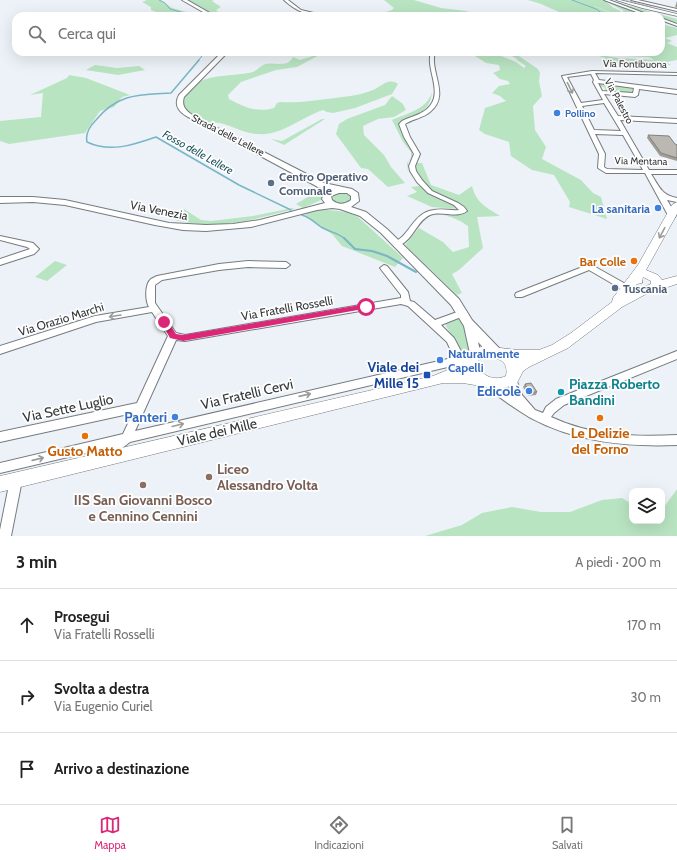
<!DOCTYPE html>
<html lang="it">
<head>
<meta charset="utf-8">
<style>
	body { margin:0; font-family:Cabin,sans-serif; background:#f2f2f2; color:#222 }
	.controls { position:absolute; right:12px; bottom:12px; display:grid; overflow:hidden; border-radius:8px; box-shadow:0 4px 16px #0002 }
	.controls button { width:36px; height:36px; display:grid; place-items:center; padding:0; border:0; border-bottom:1px solid #e0e0e0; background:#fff; color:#222; font:20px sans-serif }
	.stop { position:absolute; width:12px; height:12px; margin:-9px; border:3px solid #db2777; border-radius:50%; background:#fff }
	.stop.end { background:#db2777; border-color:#fff; box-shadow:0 1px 4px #0008 }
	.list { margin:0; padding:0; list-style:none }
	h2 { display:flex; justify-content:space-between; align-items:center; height:52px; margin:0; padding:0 16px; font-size:17px }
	h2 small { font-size:13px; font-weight:400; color:#767676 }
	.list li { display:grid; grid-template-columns:26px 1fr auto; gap:12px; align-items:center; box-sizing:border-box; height:72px; padding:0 16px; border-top:1px solid #e0e0e0 }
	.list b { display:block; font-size:15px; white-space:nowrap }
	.list p { margin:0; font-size:13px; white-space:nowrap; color:#767676 }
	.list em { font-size:13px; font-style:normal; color:#767676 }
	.icon { flex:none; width:22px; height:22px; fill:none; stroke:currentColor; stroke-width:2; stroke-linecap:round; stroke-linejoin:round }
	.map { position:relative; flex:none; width:677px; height:536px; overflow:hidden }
	.search { position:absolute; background:#fff; box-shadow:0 4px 16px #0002; left:12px; right:12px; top:12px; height:44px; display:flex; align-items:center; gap:10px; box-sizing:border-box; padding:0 14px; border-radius:12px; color:#767676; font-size:15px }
	.sheet { height:268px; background:#fff }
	nav { display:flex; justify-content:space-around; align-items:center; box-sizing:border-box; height:56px; border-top:1px solid #e0e0e0; background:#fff; font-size:11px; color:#767676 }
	nav a { display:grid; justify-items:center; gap:2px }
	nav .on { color:#db2777 }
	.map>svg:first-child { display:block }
	.green { fill:#b9e4c2 }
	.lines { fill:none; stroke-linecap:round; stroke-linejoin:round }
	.stream-far2 { stroke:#78b5c6; stroke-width:1 }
	.stream-far1 { stroke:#78b5c6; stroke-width:1.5 }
	.stream { stroke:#78b5c6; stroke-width:2 }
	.pedestrian-tunnel { stroke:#c7cdd1; stroke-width:2.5; stroke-dasharray:2.5 1.5; stroke-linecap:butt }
	.pedestrian-casing { stroke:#767b7f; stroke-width:1.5 }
	.minor-casing { stroke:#767b7f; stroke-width:2 }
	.tertiary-casing { stroke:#767b7f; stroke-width:2 }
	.secondary-casing { stroke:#767b7f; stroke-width:1 }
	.pedestrian { fill:#fff; fill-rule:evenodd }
	.minor { fill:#fff; fill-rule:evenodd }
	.tertiary { fill:#fff; fill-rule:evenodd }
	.secondary { fill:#fff; fill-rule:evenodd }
	.wall { fill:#a19d98 }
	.building { fill:#bbb7b1; stroke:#83807c }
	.oneway { stroke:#9a9b9c }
	.route { fill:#db2777 }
	.shop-dot { fill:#3f7fe0; stroke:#fefefe; stroke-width:1.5 }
	.service-dot { fill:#5c6f8a; stroke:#fefefe; stroke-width:1.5 }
	.food-dot { fill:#e8710a; stroke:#fefefe; stroke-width:1.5 }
	.transit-dot { fill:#1a4fb4; stroke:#fefefe; stroke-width:1.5 }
	.culture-dot { fill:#0f9aa8; stroke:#fefefe; stroke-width:1.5 }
	.education-dot { fill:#8d6e63; stroke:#fefefe; stroke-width:1.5 }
	.labels { text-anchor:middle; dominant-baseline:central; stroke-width:3.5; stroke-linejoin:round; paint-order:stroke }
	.far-street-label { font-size:10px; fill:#343739; stroke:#fefefe }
	.far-shop-label { font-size:10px; font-weight:bold; fill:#366cbe; stroke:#fefefe; text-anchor:start }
	.far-water-label { font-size:11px; font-style:italic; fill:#245764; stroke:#fefefe }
	.service-label { font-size:12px; font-weight:bold; fill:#4e5e75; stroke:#fefefe; text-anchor:start }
	.shop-label { font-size:12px; font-weight:bold; fill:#366cbe; stroke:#fefefe; text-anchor:end }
	.street-label { font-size:12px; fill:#343739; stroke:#fefefe }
	.food-label { font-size:12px; font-weight:bold; fill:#c56008; stroke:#fefefe; text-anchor:end }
	.near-transit-label { font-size:14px; font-weight:bold; fill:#164399; stroke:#fefefe; text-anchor:end }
	.near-culture-label { font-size:14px; font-weight:bold; fill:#0d838f; stroke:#fefefe; text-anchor:start }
	.near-shop-label { font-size:14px; font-weight:bold; fill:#366cbe; stroke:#fefefe; text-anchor:end }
	.near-street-label { font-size:14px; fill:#343739; stroke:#fefefe }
	.near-food-label { font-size:14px; font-weight:bold; fill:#c56008; stroke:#fefefe }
	.near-education-label { font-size:14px; font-weight:bold; fill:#785e54; stroke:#fefefe; text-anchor:start }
</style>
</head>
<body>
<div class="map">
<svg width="677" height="536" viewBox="0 0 677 536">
	<rect width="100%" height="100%" fill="#ecf2f7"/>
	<path class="green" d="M147 0H161L172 8 201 16H158L159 13 151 10V7L142 2Z
		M187 0H214L212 1 221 7 216 10 222 16H216Z
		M384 0H414L441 8 466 11 479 16 412 15 373 16 392 10 394 8Z
		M528 0H604L614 8 621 11 619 13 624 11 607 2 634 12 625 14 631 16 612 13 595 6H594L618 16H568L541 4Z
		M608 0 677 19V24L661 19V16H652Z
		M661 24 677 28V35L665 38 672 41 667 43 677 47V60L666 62 671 65 638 64 605 60 606 58 584 52 617 58 654 60 649 57 625 56 604 52H661Z
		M322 52H325L297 67 276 70 241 82 228 95 229 99C243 107 258 113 274 108L277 103 280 102C299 103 309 101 327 99 343 97 358 96 373 90 381 87 388 77 398 84L392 94 355 108 333 113 327 112 323 110C302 117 281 136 258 134 245 134 233 126 220 123 216 122 212 124 208 122 202 120 195 116 189 112 183 109 181 103 184 97 197 71 229 78 253 72 258 70 261 65 266 64 275 62 288 68 293 57L300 60 316 55Z
		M479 52H501L499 53 501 56 516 62 524 68 526 66 517 60V59L505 52H513L538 69 540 73 539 81 542 96 533 106 535 130 546 147 542 159 581 180 593 193 601 197 607 219 569 207 570 202 554 175 532 170 511 156 509 142 485 134 479 130 485 108 506 101 500 96 492 93 499 86 510 84 508 81 500 79 493 73 500 70 499 65 486 63 475 56Z
		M95 65 117 68 139 66 145 70 118 75 86 70Z
		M69 75 86 78 130 95 122 97 114 107 100 111 85 133 9 144 0 141V121L41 117 43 93 30 95 67 78Z
		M601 83 633 88 632 93 606 91 604 87H600L598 84Z
		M432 93C430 107 425 110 413 117 408 119 403 119 399 122L404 138 412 151V156L408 162V172L407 163 411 157V152L403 142 392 120C408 113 425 110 432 93Z
		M392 96 403 104 406 110 394 117 378 119 363 126 364 135 384 155 391 167 405 183 388 187 368 169 361 168 336 134 339 124 347 119 385 105Z
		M322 119H325L284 145 271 139 282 141Z
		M416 163H422L431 185 459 195 472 186C476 203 486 207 500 216L477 217 483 248 459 270 452 274 462 293 457 295 405 245 419 228 443 242 453 252 469 247 468 226C458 219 448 215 436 214V213L462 214 468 211 461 205 430 191 414 169Z
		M420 186 429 194 444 200 460 209 432 207 407 196 417 192 411 187Z
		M321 189 324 196 321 200 303 208 296 204Z
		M345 192 351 194 353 200 344 205 333 203 330 197 331 195Z
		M293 208 294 209C264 217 234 226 203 224 194 224 184 222 175 220L184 209 201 220 211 221 253 216Z
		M320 209 347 212 358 217 403 258 395 267 342 246 333 235 304 214Z
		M55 261 67 265 47 281 35 277Z
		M454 319H460L464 322 470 351 468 357 464 355 446 326V322Z
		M677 489V536H425L462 525 482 513 512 507 541 512H570L602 500 622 498 632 504V521H662V510Z"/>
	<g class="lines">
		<path class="stream-far2" d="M159 0 165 3 170 9 195 16
			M572 0 596 9 606 16
			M198 61 205 52"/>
		<path class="stream-far1" d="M199 60 171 93C139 95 118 93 96 120 90 126 85 133 87 142 110 153 133 145 156 137L239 185 291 210
			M302 215C311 218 314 222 321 227 329 232 339 233 345 239"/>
		<path class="stream" d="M344 238 355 249 372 251 387 256 416 272"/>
		<path class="pedestrian-tunnel" d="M622 0 651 7"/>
		<defs>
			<path id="pedestrian" d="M616 0H620L677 14V16L642 8Z"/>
			<path id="minor" d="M284 0H288L301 10 326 16C308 16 297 12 284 0Z
				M604 0H609L652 16H647Z
				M631 0H638L677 9V11Z
				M661 18 677 24V26L661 20Z
				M431 52H435C429 72 451 95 430 112 423 118 413 119 405 124L410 137 420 154 415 166 416 171 422 180 432 191 458 203 464 207 467 211C457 219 442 210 430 215 416 221 413 242 397 246L393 244C396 241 400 239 403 236 413 225 418 212 434 210 442 208 451 211 459 210L454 205 428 193 417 182 410 171 409 166 414 154 404 137 399 124 402 121C410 117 420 115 427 109 445 93 425 70 431 52Z
				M592 71 677 73V75L595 73 599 80 677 90V94L639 89 638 95 635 97 604 94 618 116 677 119V123L620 120 649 170H677V174H651C659 186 661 195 677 198V202L667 200 676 215 675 217H669L645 173H606L598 168 599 154 562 76ZM591 74 594 80 593 82 603 100 581 103 567 77ZM598 83 634 88 633 93 602 91ZM604 103 621 131 594 130 582 106ZM595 134 623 135 643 170 607 169 604 167 605 154Z
				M0 236 33 243 39 249 34 254 0 265V259L30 249 27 247 0 240Z
				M248 261 286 262 290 265 286 268 248 267 219 270 162 280 155 285V303L176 333 185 335 401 298V295L380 268 384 265 387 266 408 292 410 301 414 302 435 320 460 311H466L467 313 466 315 441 325 454 338 463 355 459 364 456 365 130 442 121 449 117 461 113 462 109 461 107 457 111 447 0 473V463L123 434 133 413 0 442V432L137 403 168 336 152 312 96 322 0 354V346L95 316 149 307C145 300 145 284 151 279 153 278 155 277 157 276L219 264ZM401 304 408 306 447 342 453 355 452 358 135 431 176 340 185 341Z
				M590 264 631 287 632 289 631 291H625L589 270 522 297H516L515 295 516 293Z
				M677 351V359L564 405 554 413 551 417C591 436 635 437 677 435V445C625 447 575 442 529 417 514 408 500 398 486 387L485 384 486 381 490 380 494 381 512 396 507 379 509 376 512 375 515 376 522 395 535 410 543 413 546 407 556 399Z
				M16 475 20 476 22 480 11 536H0V530L10 480 12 476Z"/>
			<path id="tertiary" d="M182 0H187L215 16H210Z
				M222 52H228L184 97C181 106 186 111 194 116L324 183 352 189 358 193 359 201 351 207 366 212 387 229 459 299 472 320 499 348 501 351 499 354C490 357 484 348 478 342L481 355 479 358 475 360 471 358 464 326 451 305 381 233 360 216 340 209 332 208 317 210 251 227 206 231 183 230 155 225 65 205 33 202 0 203V197H33L65 200 169 223 206 225 233 224 260 220 325 203 322 199 324 193 330 190 318 187 190 118C180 113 173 106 179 95ZM339 193H347L351 196V200C344 205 338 205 332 200L331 196Z"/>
			<path id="secondary" d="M677 202V214L646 270 658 275 662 280 677 276V284L646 294 622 307 568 348 529 367 523 371 517 383 511 386 499 389 463 383H443L0 492V476L433 376 450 369 470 351 484 346 517 350H539L552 345 571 333 612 302 613 298 638 265 672 205ZM643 277 651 281V284L631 292 637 284 642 283ZM485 356C498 358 509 360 506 376 493 382 478 375 478 361Z"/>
		</defs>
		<use href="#pedestrian" class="pedestrian-casing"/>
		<use href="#minor" class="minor-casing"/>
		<use href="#tertiary" class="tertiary-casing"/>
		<use href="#secondary" class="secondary-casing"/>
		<use href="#pedestrian" class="pedestrian"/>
		<use href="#minor" class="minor"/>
		<use href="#tertiary" class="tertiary"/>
		<use href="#secondary" class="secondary"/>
	</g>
	<path class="wall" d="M677 1V8L675 7Z
		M648 135 677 145V161L660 156 647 138Z
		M525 384 537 392 536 395 528 396 523 387Z"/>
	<path class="building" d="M648 135 669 136 675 144 677 145V158L661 153Z
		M531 383 537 392H529L525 384Z"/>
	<defs><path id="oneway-shaft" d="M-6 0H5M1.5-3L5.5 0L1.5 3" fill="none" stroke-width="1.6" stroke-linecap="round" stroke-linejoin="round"/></defs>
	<g class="oneway">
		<use href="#oneway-shaft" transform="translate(570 88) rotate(64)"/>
		<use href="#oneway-shaft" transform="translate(662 233) rotate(118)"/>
		<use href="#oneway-shaft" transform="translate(115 316) rotate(171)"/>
		<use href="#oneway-shaft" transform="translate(305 395) rotate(-13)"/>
		<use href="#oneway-shaft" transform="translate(178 425) rotate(-14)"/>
		<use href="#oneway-shaft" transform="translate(38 459) rotate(-13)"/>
	</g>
	<path class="route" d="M366 304 370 307 369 308 183 341 170 338 161 322 162 320H167L176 334 183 335Z"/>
	<g class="shop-dot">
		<circle cx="557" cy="113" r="4"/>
		<circle cx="658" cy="208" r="4"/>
		<circle cx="440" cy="360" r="4"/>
		<circle cx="529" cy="391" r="4"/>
		<circle cx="175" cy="417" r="4"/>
	</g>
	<g class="service-dot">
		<circle cx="271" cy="183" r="4"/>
		<circle cx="615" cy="288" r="4"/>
	</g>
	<g class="food-dot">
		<circle cx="634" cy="261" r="4"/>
		<circle cx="600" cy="418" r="4"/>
		<circle cx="85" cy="436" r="4"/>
	</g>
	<rect class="transit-dot" x="423" y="371" width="8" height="8" rx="2"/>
	<circle class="culture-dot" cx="561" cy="392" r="4"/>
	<g class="education-dot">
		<circle cx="209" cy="477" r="4"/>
		<circle cx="143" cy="485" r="4"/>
	</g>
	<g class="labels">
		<g class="far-street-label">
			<text transform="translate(635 64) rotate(1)">Via Fontibuona</text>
			<text transform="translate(619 101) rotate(62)">Via Palestro</text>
			<text transform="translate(228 135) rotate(27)">Strada delle Lellere</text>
			<text transform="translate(641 161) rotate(1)">Via Mentana</text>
		</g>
		<g class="far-shop-label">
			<text x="565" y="113">Pollino</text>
		</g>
		<g class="far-water-label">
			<text transform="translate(198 152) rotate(29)">Fosso delle Lellere</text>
		</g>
		<g class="service-label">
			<text x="279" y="176">Centro Operativo<tspan x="279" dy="14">Comunale</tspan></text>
			<text x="623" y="288">Tuscania</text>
		</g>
		<g class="shop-label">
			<text x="650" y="208">La sanitaria</text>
			<text x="448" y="353" text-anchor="start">Naturalmente<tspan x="448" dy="14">Capelli</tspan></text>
		</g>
		<g class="street-label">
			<text transform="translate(159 210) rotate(11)">Via Venezia</text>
			<text transform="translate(287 308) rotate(-10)">Via Fratelli Rosselli</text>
			<text transform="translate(61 319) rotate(-17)">Via Orazio Marchi</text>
		</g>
		<g class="food-label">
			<text x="626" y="261">Bar Colle</text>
		</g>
		<g class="near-transit-label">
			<text x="419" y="367">Viale dei<tspan x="419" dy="16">Mille 15</tspan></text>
		</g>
		<g class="near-culture-label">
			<text x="569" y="384">Piazza Roberto<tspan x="569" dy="16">Bandini</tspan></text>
		</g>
		<g class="near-shop-label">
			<text x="521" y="391">Edicolè</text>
			<text x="167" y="417">Panteri</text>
		</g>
		<g class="near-street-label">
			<text transform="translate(247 394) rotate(-13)">Via Fratelli Cervi</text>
			<text transform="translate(68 408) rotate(-12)">Via Sette Luglio</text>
			<text transform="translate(217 432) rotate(-13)">Viale dei Mille</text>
		</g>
		<g class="near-food-label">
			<text x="600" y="433">Le Delizie<tspan x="600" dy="16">del Forno</tspan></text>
			<text x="85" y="451">Gusto Matto</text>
		</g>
		<g class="near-education-label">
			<text x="217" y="469">Liceo<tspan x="217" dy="16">Alessandro Volta</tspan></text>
			<text x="143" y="500" text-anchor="middle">IIS San Giovanni Bosco<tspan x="143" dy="16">e Cennino Cennini</tspan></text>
		</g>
	</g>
</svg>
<div class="controls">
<button><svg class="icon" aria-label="layers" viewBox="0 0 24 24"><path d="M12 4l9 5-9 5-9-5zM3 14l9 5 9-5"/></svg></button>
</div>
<div class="stop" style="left:366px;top:307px"></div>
<div class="stop end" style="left:164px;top:322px"></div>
<div class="search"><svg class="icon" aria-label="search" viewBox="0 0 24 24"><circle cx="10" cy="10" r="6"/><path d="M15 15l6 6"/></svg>Cerca qui</div>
</div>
<section class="sheet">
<h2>3 min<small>A piedi · 200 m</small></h2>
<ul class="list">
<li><svg class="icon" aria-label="ahead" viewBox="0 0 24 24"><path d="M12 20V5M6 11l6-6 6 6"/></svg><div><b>Prosegui</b><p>Via Fratelli Rosselli</p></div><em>170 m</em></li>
<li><svg class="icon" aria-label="right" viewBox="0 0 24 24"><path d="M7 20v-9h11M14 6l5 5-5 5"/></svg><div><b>Svolta a destra</b><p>Via Eugenio Curiel</p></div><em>30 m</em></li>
<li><svg class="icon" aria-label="arrive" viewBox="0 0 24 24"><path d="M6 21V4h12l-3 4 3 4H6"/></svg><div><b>Arrivo a destinazione</b></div></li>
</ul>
</section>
<nav>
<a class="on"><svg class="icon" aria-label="map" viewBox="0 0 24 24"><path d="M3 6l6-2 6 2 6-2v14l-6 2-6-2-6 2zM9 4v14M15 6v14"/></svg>Mappa</a>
<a><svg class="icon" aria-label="directions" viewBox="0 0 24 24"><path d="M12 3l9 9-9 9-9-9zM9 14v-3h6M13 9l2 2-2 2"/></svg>Indicazioni</a>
<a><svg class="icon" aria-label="saved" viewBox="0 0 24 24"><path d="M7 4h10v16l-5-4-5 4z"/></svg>Salvati</a>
</nav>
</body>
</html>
